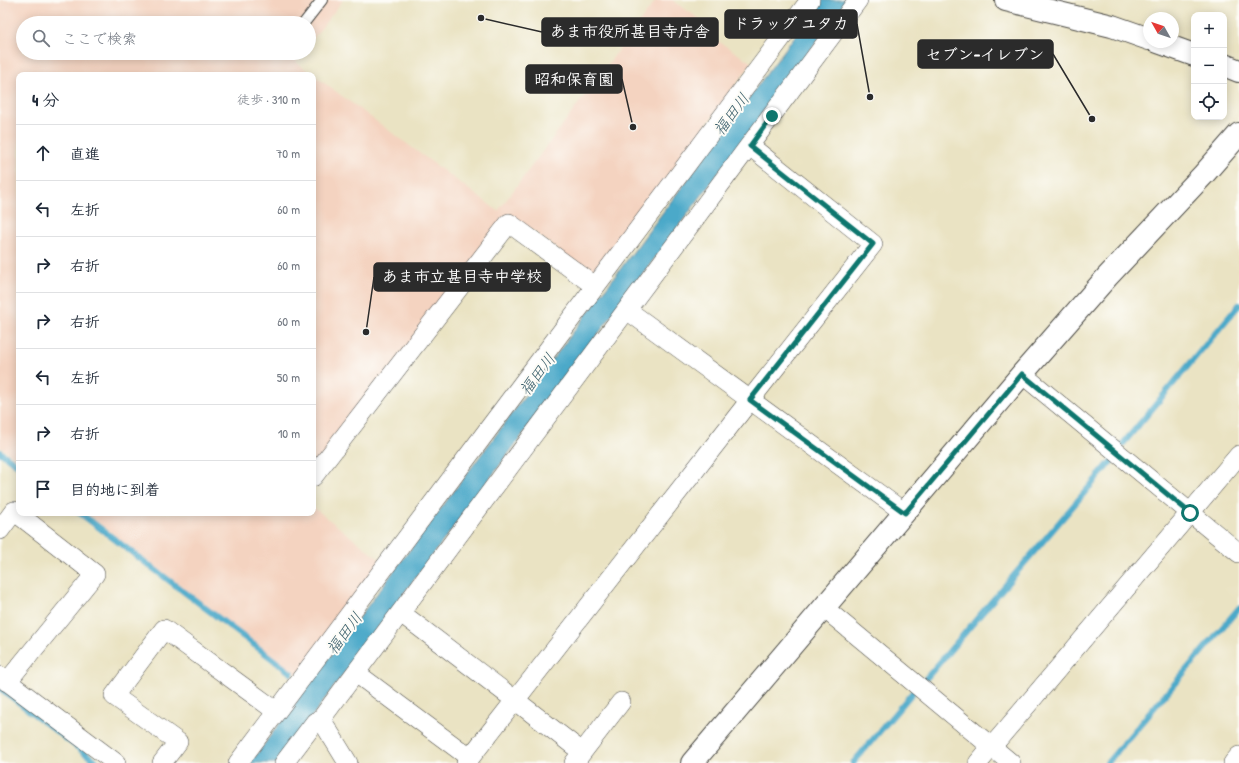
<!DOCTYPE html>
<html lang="ja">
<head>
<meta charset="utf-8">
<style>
	body { margin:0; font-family:"Patrick Hand","Klee One",sans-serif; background:#f6f6f7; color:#1f2937 }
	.controls { position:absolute; right:12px; top:12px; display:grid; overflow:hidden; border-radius:8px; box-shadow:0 2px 10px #0003 }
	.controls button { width:36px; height:36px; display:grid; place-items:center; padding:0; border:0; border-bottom:1px solid #e0e1e3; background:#fff; color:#1f2937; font:20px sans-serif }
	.compass { position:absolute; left:1143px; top:12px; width:36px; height:36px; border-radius:50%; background:#fff; box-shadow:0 2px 10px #0003; rotate:310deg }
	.stop { position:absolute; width:12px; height:12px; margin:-9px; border:3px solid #0f766e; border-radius:50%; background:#fff }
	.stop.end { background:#0f766e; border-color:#fff; box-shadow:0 1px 4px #0008 }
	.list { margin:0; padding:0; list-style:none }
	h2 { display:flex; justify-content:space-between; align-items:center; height:52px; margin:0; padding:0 16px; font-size:17px }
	h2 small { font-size:13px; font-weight:400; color:#747a83 }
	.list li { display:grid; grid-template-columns:26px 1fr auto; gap:12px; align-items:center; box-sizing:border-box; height:56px; padding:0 16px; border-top:1px solid #e0e1e3 }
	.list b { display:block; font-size:15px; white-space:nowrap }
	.list em { font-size:13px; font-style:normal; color:#747a83 }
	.icon { flex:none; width:22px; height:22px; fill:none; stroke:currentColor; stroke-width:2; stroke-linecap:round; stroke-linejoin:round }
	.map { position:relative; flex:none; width:1239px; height:763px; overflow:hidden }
	.search { position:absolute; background:#fff; box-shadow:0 2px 10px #0003; left:16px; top:16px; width:300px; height:44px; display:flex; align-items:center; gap:10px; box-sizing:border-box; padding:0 14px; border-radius:22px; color:#747a83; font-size:15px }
	.panel { position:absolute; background:#fff; box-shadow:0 2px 10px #0003; left:16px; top:72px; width:300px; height:444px; border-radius:8px }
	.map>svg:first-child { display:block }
	.built { fill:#f4d3c0 }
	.water { fill:#4ba9c9; stroke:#3b6a7a }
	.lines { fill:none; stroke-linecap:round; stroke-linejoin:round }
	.stream { stroke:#4ba9c9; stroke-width:6 }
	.service-casing { stroke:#484742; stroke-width:12 }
	.minor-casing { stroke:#484742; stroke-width:20 }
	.tertiary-casing { stroke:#484742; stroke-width:24 }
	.service { stroke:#fff; stroke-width:10 }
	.minor { stroke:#fff; stroke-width:19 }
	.tertiary { stroke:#fff; stroke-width:22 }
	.route { stroke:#0f766e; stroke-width:5 }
	.labels { text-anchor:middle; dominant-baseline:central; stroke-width:4; stroke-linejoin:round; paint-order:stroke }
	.water-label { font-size:16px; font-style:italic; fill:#385d6a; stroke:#fdfcf7 }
	.leader { fill:none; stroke:#2b2b2b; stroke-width:1.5 }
	.callout-dot { fill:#2b2b2b; stroke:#fdfcf7; stroke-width:1.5 }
	.callout { fill:#2b2b2b; stroke:#2b2b2b; stroke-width:1.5 }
	.callout-label { font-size:16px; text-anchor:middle; font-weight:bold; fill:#fff }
</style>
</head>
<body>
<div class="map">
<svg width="1239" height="763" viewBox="0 0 1239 763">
	<rect width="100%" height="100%" fill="#fdfcf7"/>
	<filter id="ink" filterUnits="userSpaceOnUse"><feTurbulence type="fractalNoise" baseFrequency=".025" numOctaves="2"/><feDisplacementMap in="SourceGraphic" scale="8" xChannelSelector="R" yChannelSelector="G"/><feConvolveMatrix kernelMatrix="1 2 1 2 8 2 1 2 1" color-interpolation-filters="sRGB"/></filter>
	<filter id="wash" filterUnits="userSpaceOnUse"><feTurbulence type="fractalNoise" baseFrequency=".012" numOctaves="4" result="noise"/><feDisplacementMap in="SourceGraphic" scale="16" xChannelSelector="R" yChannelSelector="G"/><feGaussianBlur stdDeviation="0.9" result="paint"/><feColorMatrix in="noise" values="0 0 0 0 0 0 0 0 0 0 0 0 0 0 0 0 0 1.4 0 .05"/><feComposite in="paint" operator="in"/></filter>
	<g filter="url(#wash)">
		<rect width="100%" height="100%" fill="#eae3c3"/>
		<path class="built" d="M0 0H343L309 44V23H23V53H303L296 62 498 211 656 0H672L701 20 696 27 752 63 594 277 510 214 313 470V75H19V461L0 447Z
			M313 507 382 561 298 675 86 513H313Z"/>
		<path class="water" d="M822 0H848L277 763H250Z"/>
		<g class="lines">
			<path class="stream" d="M1121 446 1239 305
				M0 452 19 466
				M80 513 291 673
				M923 682 1114 458
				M0 688 98 763
				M853 763 913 692
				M1107 763 1239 608"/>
		</g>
	</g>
	<g filter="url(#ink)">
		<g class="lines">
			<defs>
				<path id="service" d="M304 23 322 0"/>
				<path id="minor" d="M627 310 905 513
					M1022 374 1239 553
					M313 477 509 223 595 286
					M0 530 14 511 95 574 7 682
					M824 608 1011 763
					M401 613 515 700 582 752
					M356 673 470 758
					M0 676 116 763
					M321 719 348 763
					M162 763 178 742 114 696 164 629 276 711
					M238 763 810 0
					M284 763 315 722 321 719 858 0
					M466 763 750 400 873 244 750 146
					M574 763 621 702
					M978 763 1239 455
					M1233 763 1239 756"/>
				<path id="tertiary" d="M1006 0 1112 26 1149 39
					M1158 42 1194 55
					M1224 65 1239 71
					M692 763 1022 374 1107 277 1204 174 1239 134"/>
			</defs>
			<use href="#service" class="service-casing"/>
			<use href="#minor" class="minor-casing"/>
			<use href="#tertiary" class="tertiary-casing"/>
			<use href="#service" class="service"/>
			<use href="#minor" class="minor"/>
			<use href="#tertiary" class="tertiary"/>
		</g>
	</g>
	<g class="lines" filter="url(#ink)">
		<path class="route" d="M772 116 750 146 873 244 750 400 905 513 1022 374 1190 513"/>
	</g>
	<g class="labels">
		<g class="water-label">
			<text transform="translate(731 114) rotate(-53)">福田川</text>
			<text transform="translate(537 374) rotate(-53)">福田川</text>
			<text transform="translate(344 633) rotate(-53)">福田川</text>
		</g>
	</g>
	<path class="leader" d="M870 97L857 24M481 18L542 32M1092 119L1053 54M633 127L622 79M366 332L374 277"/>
	<g class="callout-dot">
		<circle cx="870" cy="97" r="4"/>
		<circle cx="481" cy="18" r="4"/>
		<circle cx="1092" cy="119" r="4"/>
		<circle cx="633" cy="127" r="4"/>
		<circle cx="366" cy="332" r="4"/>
	</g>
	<g class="callout">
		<rect x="725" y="10" width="132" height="28" rx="4"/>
		<rect x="542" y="18" width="176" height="28" rx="4"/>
		<rect x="918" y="40" width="135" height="28" rx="4"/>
		<rect x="526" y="65" width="96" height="28" rx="4"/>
		<rect x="374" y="263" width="176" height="28" rx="4"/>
	</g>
	<g class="callout-label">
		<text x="791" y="29">ドラッグ ユタカ</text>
		<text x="630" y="37">あま市役所甚目寺庁舎</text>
		<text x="985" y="60">セブン-イレブン</text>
		<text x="574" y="85">昭和保育園</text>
		<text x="462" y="282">あま市立甚目寺中学校</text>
	</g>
</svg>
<div class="controls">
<button>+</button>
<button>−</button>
<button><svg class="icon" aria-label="locate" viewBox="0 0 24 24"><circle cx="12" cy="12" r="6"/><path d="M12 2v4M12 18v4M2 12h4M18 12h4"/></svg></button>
</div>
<svg class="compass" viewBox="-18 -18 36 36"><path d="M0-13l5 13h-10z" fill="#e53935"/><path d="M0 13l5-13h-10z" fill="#747a83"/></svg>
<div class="stop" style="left:1190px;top:513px"></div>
<div class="stop end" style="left:772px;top:116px"></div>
<div class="search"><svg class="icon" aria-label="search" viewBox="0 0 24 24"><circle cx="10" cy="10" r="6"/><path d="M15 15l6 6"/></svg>ここで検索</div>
<section class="panel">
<h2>4 分<small>徒歩 · 310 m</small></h2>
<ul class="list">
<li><svg class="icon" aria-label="ahead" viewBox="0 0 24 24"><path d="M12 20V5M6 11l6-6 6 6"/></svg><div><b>直進</b></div><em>70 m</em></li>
<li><svg class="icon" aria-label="left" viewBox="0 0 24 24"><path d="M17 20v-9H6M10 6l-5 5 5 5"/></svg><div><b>左折</b></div><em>60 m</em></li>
<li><svg class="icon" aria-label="right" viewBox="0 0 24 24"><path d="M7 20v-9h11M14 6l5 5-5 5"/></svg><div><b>右折</b></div><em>60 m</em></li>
<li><svg class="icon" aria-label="right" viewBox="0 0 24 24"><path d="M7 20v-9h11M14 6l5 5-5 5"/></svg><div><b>右折</b></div><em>60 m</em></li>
<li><svg class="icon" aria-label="left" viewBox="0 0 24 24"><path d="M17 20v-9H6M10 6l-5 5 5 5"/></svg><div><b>左折</b></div><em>50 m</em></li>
<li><svg class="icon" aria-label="right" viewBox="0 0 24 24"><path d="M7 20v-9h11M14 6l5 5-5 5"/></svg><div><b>右折</b></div><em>10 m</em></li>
<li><svg class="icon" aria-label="arrive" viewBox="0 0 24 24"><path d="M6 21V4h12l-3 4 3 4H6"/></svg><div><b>目的地に到着</b></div></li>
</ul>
</section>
</div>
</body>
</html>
